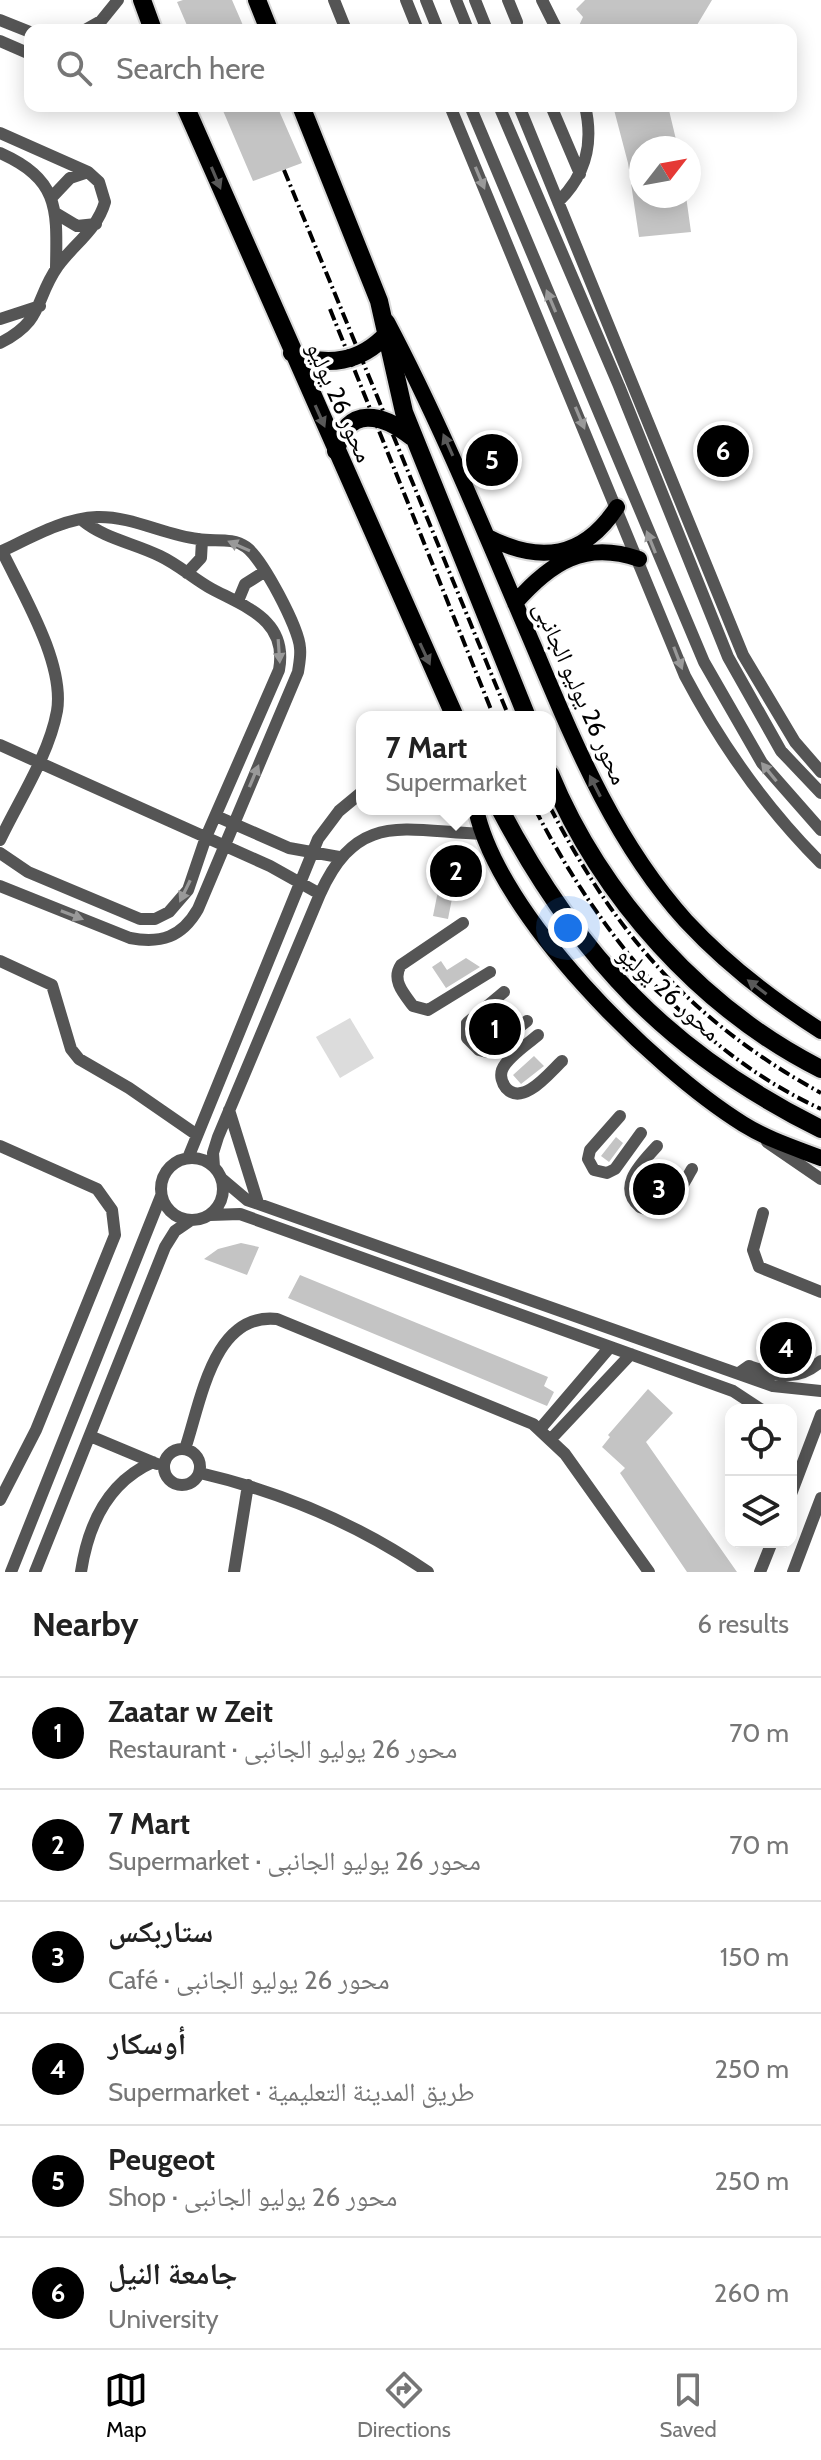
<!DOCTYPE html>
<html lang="en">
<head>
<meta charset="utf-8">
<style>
	body { margin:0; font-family:Cabin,"Noto Naskh Arabic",sans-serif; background:#f2f2f2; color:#222 }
	.controls { position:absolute; right:24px; bottom:24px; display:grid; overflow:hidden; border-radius:16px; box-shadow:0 4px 20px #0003 }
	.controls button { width:72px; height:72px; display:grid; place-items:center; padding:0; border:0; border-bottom:2px solid #e0e0e0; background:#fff; color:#222; font:40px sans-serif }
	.compass { position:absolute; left:629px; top:136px; width:72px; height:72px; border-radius:50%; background:#fff; box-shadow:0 4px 20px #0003; rotate:59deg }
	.you { position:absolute; left:568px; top:928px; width:28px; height:28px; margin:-20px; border:6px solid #fff; border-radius:50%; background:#1a73e8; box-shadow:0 0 0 12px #1a73e833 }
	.badge { display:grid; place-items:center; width:52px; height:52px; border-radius:50%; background:#000; color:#fff; font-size:26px; font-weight:700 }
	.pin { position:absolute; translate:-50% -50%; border:4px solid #fff; box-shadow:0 2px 8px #0006 }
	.popup { position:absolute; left:356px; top:711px; width:200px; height:104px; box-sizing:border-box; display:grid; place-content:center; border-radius:16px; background:#fff; filter:drop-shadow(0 2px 6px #0005); font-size:26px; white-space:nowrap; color:#767676 }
	.popup b { font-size:30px; color:#222 }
	.popup::after { content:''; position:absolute; left:50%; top:100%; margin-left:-16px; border:16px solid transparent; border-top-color:#fff }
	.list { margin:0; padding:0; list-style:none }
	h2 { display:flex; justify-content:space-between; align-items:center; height:104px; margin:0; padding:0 32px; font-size:34px }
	h2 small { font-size:26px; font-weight:400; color:#767676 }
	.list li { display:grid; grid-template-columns:52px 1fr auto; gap:24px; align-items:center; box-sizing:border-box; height:112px; padding:0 32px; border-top:2px solid #e0e0e0 }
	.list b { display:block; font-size:30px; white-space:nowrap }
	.list p { margin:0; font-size:26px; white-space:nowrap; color:#767676 }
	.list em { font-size:26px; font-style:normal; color:#767676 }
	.icon { flex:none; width:44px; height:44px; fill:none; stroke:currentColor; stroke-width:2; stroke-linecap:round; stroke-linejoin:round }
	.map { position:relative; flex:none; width:821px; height:1572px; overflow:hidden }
	.search { position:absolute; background:#fff; box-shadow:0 4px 20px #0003; left:24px; right:24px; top:24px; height:88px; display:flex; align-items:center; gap:20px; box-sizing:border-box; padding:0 28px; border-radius:16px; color:#767676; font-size:30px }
	.sheet { height:776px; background:#fff }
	nav { display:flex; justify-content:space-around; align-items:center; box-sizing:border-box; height:112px; border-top:2px solid #e0e0e0; background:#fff; font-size:22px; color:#767676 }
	nav a { display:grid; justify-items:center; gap:4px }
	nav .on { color:#000 }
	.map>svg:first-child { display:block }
	.green { fill:#dcdcdc }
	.building { fill:#c4c4c4 }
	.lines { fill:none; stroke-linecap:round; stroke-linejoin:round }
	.major-casing { stroke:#dbdbdb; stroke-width:20 }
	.highway-casing { stroke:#dbdbdb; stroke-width:22 }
	.minor { stroke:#555; stroke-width:12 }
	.major { stroke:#000; stroke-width:16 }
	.highway { stroke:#000; stroke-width:18 }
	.rail { stroke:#000; stroke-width:4; stroke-dasharray:12 4 2 4; stroke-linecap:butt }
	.oneway { fill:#595959 }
	.oneway2 { fill:#999 }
	.labels { text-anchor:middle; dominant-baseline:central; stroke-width:7; stroke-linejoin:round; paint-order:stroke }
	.street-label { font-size:24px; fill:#000; stroke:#fff }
</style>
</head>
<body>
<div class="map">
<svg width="821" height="1572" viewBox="0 0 821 1572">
	<rect width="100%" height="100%" fill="#fff"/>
	<path class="green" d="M350 1018 374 1058 340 1078 316 1037Z"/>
	<path class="building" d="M183 0H232L245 30H189L177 2Z
		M585 0H712L694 30H577L583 17 576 9Z
		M221 106H277L302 163 253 181Z
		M613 106H668L678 148H641V196H686L691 232 639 237 628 163Z
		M454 858 467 864 458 885 455 883 448 919 433 916 437 896Z
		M466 958 480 967 446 988 432 967 441 961 447 970Z
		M499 1011 509 1024 486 1042 476 1029Z
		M534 1056 544 1066 521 1084 513 1075Z
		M616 1137 623 1143 609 1162 601 1156Z
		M652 1172 672 1186 658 1200 642 1188Z
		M241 1243 259 1247 247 1275 204 1259 218 1249Z
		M300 1275 548 1377 544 1386 554 1392 547 1406 288 1298Z
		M648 1389 673 1413 646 1442 737 1572H687L620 1473 625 1468 602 1447 610 1437 608 1435Z"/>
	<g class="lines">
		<defs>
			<path id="major" d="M387 322C443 428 487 538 534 647 575 744 614 841 686 921 726 964 771 999 821 1031
				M488 537C540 564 584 558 617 507
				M515 603C551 562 585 540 639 559
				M476 809C498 915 653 1068 743 1124 767 1139 795 1148 821 1158"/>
			<path id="highway" d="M142 0 153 30
				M257 0 269 30
				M185 106 455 717
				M301 106 379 301 404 412 527 717
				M292 353C327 368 361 362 387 334
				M336 451C347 404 383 414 412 437
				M550 774C601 897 702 1009 821 1069
				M500 809C578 957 670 1054 821 1129"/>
		</defs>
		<use href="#major" class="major-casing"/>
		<use href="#highway" class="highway-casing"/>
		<path class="minor" d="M334 0 346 30
			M406 0 418 30
			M426 0 438 30
			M456 0 468 30
			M475 0 487 30
			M508 0 517 22
			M542 0 557 30
			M0 20 30 32
			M85 30 101 21 118 0
			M0 41 30 54
			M450 106 685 676C722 746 765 807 821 863
			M470 106 704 662 762 763 821 830
			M499 106 619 386 728 657 781 751 821 793
			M519 106 743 655 795 742 821 772
			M551 106 580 174
			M0 133 88 172 99 182 105 202C97 230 74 244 58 266 34 300 45 320 0 343
			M0 153C60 180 57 209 56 268
			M52 197 70 178 88 172
			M558 202C586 175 594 144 585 106
			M57 214 77 226 96 224
			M0 319 40 306
			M0 552C30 538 64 518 97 517 132 516 164 535 198 539 214 542 232 537 246 547 262 558 299 628 300 648 301 656 299 665 298 672L198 909C182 937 161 944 130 938L0 886
			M187 573 201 558 202 540
			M238 601 245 584 264 572
			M0 745 270 866 320 894
			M216 816 289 848 339 857
			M0 840C19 800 49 755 57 711 65 663 22 593 2 551
			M0 853 28 872 140 919H155L169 912 188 890 206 837 279 670C288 621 248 608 212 589 194 579 179 565 160 556 134 543 105 539 82 520
			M463 923 401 965C391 980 404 994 413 1006L428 1010 490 972
			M0 961 52 985 71 1049 79 1059 129 1088 197 1135
			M504 992 467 1023V1038L479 1050 487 1052 527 1021
			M538 1035C528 1044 507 1057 502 1070 500 1076 502 1083 506 1088 523 1107 550 1072 562 1061
			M229 1110 258 1203
			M620 1116 590 1150 588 1159 594 1170 607 1173 615 1169 641 1133
			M767 1142 821 1179
			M0 1146 97 1189 112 1210 115 1235 36 1430 0 1500
			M657 1146C642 1163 616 1186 640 1207 668 1220 680 1189 692 1169
			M161 1189a31 31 0 1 1 62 0a31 31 0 1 1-62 0Z
			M188 1158 318 839 339 811 362 792
			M214 1167 213 1153 218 1137 320 894C358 810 403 831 482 834
			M221 1178 247 1200 773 1386 821 1391
			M763 1213 753 1250 759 1267 821 1292
			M210 1215 240 1214 733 1391 762 1410
			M739 1373 749 1366C776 1375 797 1383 821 1361
			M540 1429 610 1347
			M90 1436 157 1464
			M551 1439 631 1354
			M164 1467a18 18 0 1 1 36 0a18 18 0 1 1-36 0Z
			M185 1449C201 1402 213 1312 277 1319L533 1424 565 1454 649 1572
			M200 1473C282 1492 358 1524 428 1572
			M791 1494 821 1415
			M11 1572 161 1196
			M35 1572 165 1247 175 1231 191 1220
			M81 1572C88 1525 108 1482 153 1462
			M234 1572 248 1485
			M760 1572 772 1542
			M793 1572 821 1498"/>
		<use href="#major" class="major"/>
		<use href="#highway" class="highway"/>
		<path class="rail" d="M284 170 509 717
			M330 309 494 717
			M550 807C617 936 692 1022 821 1093
			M535 809C599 933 691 1049 821 1109"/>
	</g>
	<defs><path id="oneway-solid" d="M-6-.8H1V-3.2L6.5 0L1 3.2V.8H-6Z" transform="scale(2)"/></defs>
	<g class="oneway">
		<use href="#oneway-solid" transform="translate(216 178) rotate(67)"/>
		<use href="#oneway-solid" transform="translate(320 416) rotate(66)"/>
		<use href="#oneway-solid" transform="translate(448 445) rotate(-114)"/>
		<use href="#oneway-solid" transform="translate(425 654) rotate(65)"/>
		<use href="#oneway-solid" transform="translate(595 786) rotate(-117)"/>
		<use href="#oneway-solid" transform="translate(757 987) rotate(-143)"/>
	</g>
	<g class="oneway2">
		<use href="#oneway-solid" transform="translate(480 178) rotate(67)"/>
		<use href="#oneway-solid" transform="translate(551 301) rotate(-113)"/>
		<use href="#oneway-solid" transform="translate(580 418) rotate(67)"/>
		<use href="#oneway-solid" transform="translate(651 542) rotate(-112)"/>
		<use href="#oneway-solid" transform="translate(239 546) rotate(-156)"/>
		<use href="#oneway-solid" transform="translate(279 651) rotate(86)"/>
		<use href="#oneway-solid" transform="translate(678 658) rotate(69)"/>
		<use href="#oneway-solid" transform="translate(769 772) rotate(-129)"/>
		<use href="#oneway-solid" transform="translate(254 776) rotate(-67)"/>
		<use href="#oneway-solid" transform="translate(185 891) rotate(116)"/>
		<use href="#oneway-solid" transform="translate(72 915) rotate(21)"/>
	</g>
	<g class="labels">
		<g class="street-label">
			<text transform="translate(340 402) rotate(66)">محور 26 يوليو</text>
			<text transform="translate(581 693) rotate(66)">محور 26 يوليو الجانبى</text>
			<text transform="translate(669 993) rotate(42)">محور 26 يوليو</text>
		</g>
	</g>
</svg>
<div class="controls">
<button><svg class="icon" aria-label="locate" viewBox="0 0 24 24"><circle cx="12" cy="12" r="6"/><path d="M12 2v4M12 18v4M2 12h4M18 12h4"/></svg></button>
<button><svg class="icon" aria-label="layers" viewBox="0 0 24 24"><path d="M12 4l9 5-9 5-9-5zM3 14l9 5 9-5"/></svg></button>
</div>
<svg class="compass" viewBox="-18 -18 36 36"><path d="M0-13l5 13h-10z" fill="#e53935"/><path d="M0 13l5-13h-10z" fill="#767676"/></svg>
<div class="you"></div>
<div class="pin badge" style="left:495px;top:1029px">1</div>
<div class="pin badge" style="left:456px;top:871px">2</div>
<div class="popup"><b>7 Mart</b>Supermarket</div>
<div class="pin badge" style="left:659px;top:1189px">3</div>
<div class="pin badge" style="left:786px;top:1348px">4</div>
<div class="pin badge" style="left:492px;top:460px">5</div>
<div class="pin badge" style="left:723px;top:451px">6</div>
<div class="search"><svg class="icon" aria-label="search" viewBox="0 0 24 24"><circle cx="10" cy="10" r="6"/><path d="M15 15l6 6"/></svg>Search here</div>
</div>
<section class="sheet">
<h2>Nearby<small>6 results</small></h2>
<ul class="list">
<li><span class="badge">1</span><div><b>Zaatar w Zeit</b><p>Restaurant · محور 26 يوليو الجانبى</p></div><em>70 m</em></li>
<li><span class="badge">2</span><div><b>7 Mart</b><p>Supermarket · محور 26 يوليو الجانبى</p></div><em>70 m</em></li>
<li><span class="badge">3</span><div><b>ستاربكس</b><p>Café · محور 26 يوليو الجانبى</p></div><em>150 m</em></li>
<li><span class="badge">4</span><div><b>أوسكار</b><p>Supermarket · طريق المدينة التعليمية</p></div><em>250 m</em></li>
<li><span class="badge">5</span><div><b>Peugeot</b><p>Shop · محور 26 يوليو الجانبى</p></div><em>250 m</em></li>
<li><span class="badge">6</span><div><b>جامعة النيل</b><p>University</p></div><em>260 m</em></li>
</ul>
</section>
<nav>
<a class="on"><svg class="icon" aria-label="map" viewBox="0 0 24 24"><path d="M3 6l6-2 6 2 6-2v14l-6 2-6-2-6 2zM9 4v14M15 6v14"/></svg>Map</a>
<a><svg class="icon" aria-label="directions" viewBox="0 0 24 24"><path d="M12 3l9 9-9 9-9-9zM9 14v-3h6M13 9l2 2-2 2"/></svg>Directions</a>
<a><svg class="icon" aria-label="saved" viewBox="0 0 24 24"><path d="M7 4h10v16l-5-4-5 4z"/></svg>Saved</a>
</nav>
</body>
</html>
